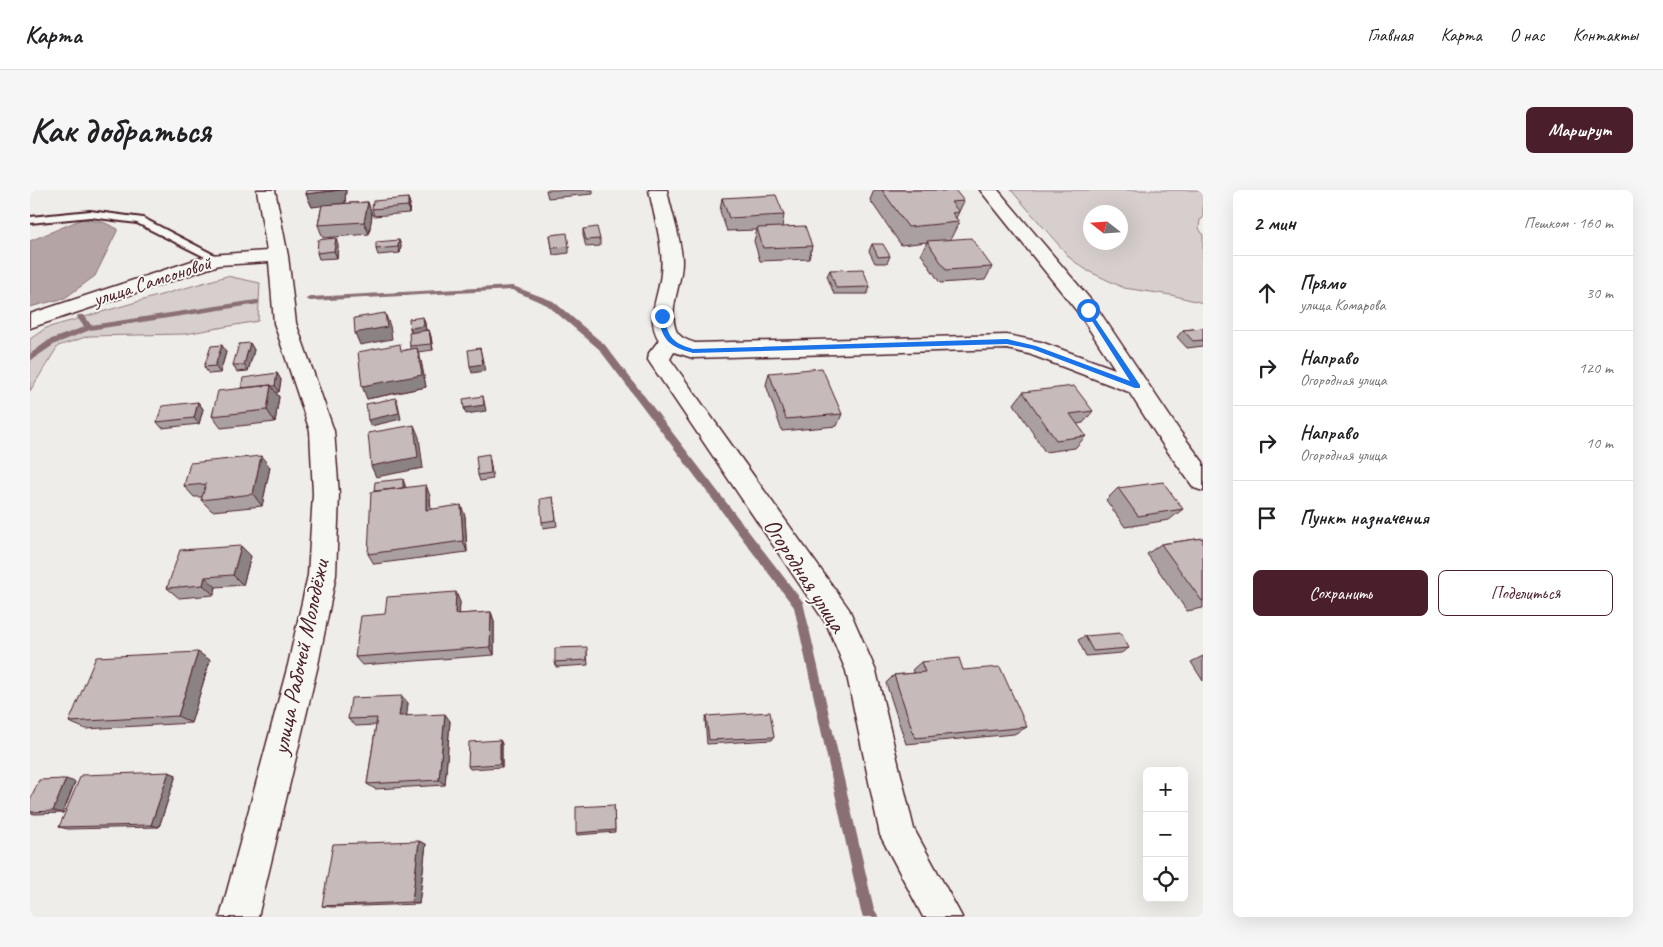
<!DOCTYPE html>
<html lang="ru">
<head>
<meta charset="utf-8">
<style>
	body { margin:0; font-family:Caveat,sans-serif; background:#f6f6f6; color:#202124 }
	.controls { position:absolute; right:15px; bottom:15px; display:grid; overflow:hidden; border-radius:8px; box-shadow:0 5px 20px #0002 }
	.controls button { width:45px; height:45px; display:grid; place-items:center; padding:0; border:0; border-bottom:1px solid #e0e0e0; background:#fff; color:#202124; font:25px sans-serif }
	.compass { position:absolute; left:1053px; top:15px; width:45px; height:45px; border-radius:50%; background:#fff; box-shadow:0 5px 20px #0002; rotate:287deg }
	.stop { position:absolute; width:15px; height:15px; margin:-11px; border:4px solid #1a73e8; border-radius:50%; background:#fff }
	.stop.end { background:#1a73e8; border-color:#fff; box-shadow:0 1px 5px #0008 }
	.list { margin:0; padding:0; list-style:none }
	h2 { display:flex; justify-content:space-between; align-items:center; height:65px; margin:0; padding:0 20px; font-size:21px }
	h2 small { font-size:16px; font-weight:400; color:#757577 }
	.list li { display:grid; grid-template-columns:32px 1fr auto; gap:15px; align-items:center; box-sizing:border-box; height:75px; padding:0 20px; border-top:1px solid #e0e0e0 }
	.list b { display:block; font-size:19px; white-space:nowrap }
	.list p { margin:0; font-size:16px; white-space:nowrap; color:#757577 }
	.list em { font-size:16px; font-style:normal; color:#757577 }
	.actions { display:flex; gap:10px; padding:15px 20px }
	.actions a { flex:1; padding:11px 0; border:1px solid #4a1f2b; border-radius:8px; text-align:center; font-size:18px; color:#4a1f2b }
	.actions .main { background:#4a1f2b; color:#fff }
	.icon { flex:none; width:28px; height:28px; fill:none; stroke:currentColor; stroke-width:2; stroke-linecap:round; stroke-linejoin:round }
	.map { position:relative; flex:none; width:1173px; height:727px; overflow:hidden; border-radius:8px }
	header { display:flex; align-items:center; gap:30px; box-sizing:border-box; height:70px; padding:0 25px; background:#fff; border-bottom:1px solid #e0e0e0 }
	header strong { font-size:24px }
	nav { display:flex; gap:28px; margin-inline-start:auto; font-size:18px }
	.intro { display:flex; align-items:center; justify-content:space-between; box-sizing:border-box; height:120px; padding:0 30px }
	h1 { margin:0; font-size:35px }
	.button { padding:12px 22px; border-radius:8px; background:#4a1f2b; color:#fff; font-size:18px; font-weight:700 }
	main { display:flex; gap:30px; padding:0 30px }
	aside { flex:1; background:#fff; border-radius:8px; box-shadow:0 5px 20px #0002 }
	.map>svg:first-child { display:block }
	.green { fill:#d7cfce; stroke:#90777c; fill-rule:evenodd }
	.water { fill:#b4a4a5; stroke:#8a6f74 }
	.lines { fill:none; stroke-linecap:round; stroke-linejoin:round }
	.stream { fill:#8a6f74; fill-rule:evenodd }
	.lane-casing { stroke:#4a1f2b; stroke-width:4 }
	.street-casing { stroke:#4a1f2b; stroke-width:3 }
	.lane { fill:#f6f6f2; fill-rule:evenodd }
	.street { fill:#f6f6f2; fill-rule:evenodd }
	.wall { fill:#aaa0a1; stroke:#4a1f2b }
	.shaded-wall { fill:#8b8283; stroke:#4a1f2b }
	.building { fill:#c6babb; stroke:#4a1f2b }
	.route { fill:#1a73e8 }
	.labels { text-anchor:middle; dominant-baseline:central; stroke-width:4; stroke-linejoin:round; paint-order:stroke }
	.far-street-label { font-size:20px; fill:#4a1f2b; stroke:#f6f6f2 }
	.street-label { font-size:24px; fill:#4a1f2b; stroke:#f6f6f2 }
</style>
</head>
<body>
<header>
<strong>Карта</strong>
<nav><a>Главная</a><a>Карта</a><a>О нас</a><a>Контакты</a></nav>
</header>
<div class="intro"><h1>Как добраться</h1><a class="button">Маршрут</a></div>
<main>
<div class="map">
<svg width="1173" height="727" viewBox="0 0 1173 727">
	<rect width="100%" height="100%" fill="#efedea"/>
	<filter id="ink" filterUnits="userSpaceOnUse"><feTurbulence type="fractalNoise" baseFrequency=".02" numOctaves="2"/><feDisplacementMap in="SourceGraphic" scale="10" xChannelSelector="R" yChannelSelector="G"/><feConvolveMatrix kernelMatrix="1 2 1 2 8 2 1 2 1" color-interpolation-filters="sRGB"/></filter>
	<g filter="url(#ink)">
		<path class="green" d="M981 0H1173V28L1170 30 1169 38 1173 45V113L1141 105 1094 98 1058 81 1041 69ZM1060 22H1090V52H1060Z
			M197 86 230 93 228 131 155 144 59 146 28 156 0 201V149L16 138Z"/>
		<path class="water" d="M52 29 73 32 88 39 65 86 35 108 0 117V51Z"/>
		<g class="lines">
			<path class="stream" d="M483 96 523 111 575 155 773 412 844 719 849 727H833L831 722 764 417 569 159 517 115 482 100 280 111 276 109 280 107Z
				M226 110H229V114L60 140 25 154 0 171V164L19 150 54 137 47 127 48 125H54L61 135Z"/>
			<defs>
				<path id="lane" d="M60 21 113 28 192 69 187 72 183 71 107 33 60 27 0 33V27Z"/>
				<path id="street" d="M227 0H245L258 66 266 133 304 241 309 304 306 385 288 475 228 727H190L258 475 278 385 283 304 280 241 244 133 239 72 189 75 0 138V124L180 65 237 61Z
					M619 0H637C641 21 652 51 652 72 652 93 639 117 645 137 647 147 657 150 665 153L977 145 1011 152 1085 179 1050 125 950 0H968L1065 115 1151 243 1173 272V301L1164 298 1133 255 1099 202 999 164 977 159 663 168 644 162 640 169 819 419 846 481 884 639 932 727H893L850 645 816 481 797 435 618 170 619 163 629 150C615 128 629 107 631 83 634 56 624 27 619 0Z"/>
			</defs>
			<use href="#lane" class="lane-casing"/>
			<use href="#street" class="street-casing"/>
			<use href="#lane" class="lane"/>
			<use href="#street" class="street"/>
		</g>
		<path class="wall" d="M277 0H316L315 13 305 14 338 12 342 25 339 44 293 48 288 35 292 15 282 17 276 4Z
			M516 0H563V4L518 8Z
			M844 0H910L934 11 926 28 929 32 920 50 962 77 955 90 910 93 891 64 897 52 871 55 840 10Z
			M378 8 380 14 379 23 344 26 342 19Z
			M692 8 754 25 752 37 782 56 779 69 730 71 724 51 727 40 697 41 690 21Z
			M553 39 570 49V56L556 57 553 45Z
			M520 45 539 57V63L523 65Z
			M369 50 371 56 370 63 348 65 346 59Z
			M842 54 860 66 857 73H845L839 61Z
			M308 55 307 68 289 69 287 63Z
			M800 80 840 97 837 104H804L797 86Z
			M395 133 396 140H399L401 147 403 160 388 162 391 171 396 197 337 209 372 161 380 159V156L381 142 380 138Z
			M1173 138V156L1157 158 1147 147 1153 140Z
			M220 153 224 160 218 181 207 182 203 175Z
			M196 162 190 183 179 184 174 177Z
			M247 183 251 190 249 202H246L249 207 245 232 191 238 182 226Z
			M739 183 812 224 807 236 752 241 736 195Z
			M993 202 1063 221 1053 233 1047 234 1056 246 1045 258 1015 262 984 214Z
			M168 212 173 219 169 234 132 238 127 232Z
			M460 270 463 289 450 291 448 285Z
			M240 277 232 316 182 321 171 310 172 307H164L154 296Z
			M375 295V297L400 306 401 319 435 326 437 362 344 374 338 364Z
			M1088 298 1153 319 1139 330 1095 337 1076 310Z
			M523 307 527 336 513 338 512 332Z
			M1173 348V418L1157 421 1117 364 1131 354Z
			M221 366 213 395 186 397 184 405 149 408 137 398Z
			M430 412 429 424 461 422 464 431V465L332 475 325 467 355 424Z
			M1055 446 1099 458 1091 463 1056 466 1048 450Z
			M557 461 558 475 526 477 525 472Z
			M1173 466V491L1161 472Z
			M180 470 161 533 56 539 39 532Z
			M891 472 933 480 997 537 984 544 876 554 856 493 864 485 884 483 882 480Z
			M378 513 376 526 420 531 415 595 345 599 337 594 346 535 326 536 318 529Z
			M676 526 744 547 742 550 677 554 675 529Z
			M470 550 472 554V577L440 579 438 576Z
			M139 582 146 585 129 637 38 639 29 637Z
			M45 592 33 623 5 624 0 623V611Z
			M584 615 585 642 547 645 546 643Z
			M396 654 389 714 302 717 292 716Z"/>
		<path class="shaded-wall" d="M310 0H316L315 13 282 17 276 4Z
			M378 8 380 14 379 23 378 16Z
			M338 12 342 25 339 44 334 32Z
			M306 48 308 55 307 68 304 61Z
			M369 50 371 56 370 63 368 57Z
			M355 123 360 136 362 149 330 155 325 143Z
			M393 127 395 133 396 143 382 145 380 138Z
			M399 140 401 147 403 160 401 154Z
			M220 153 224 160 218 181 214 175Z
			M192 155 196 162 190 183 185 176Z
			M387 158 391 171 396 197 337 209 332 196Z
			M450 158 455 181 442 183 440 176Z
			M247 183 251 190 249 202 245 196Z
			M241 195 249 207 245 232 237 220Z
			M453 206 456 221 436 224 434 218Z
			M366 208 368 214 371 229 341 236 338 230Z
			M168 212 173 219 169 234 164 228Z
			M384 235 389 247 393 278 346 287 341 276Z
			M231 266 240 277 232 316 223 304Z
			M373 289 375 295V305L372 299Z
			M396 295 400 306 401 331 396 320Z
			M431 315 435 326 437 362 433 351Z
			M211 356 221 366 213 395 203 385Z
			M175 387 186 397 184 405 173 395Z
			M426 402 430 412 429 434 425 424Z
			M461 422 464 431V465L460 457Z
			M168 462 180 470 161 533 148 526Z
			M372 506 378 513 376 533 369 526Z
			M415 524 420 531 415 595 409 590Z
			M470 550 472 554V577L470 574Z
			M139 582 146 585 129 637 121 635Z
			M36 589 45 592 33 623 23 621Z
			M389 651 396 654 389 714 382 712Z"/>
		<path class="building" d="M277 0H310L276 4Z
			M852 0H910L911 1 925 0 934 11 921 12 929 22 922 23 929 32 878 37Z
			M746 5 754 25 699 28 692 8Z
			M378 8V16L342 19 343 11Z
			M338 12 334 32 288 35 292 15Z
			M775 36 782 56 733 58 727 38Z
			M567 37 570 49 556 50 553 39Z
			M537 43 539 57 522 58 520 45Z
			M306 48 304 61 287 63 288 50Z
			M941 48 962 77 916 80 897 51Z
			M369 50 368 57 346 59V52Z
			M842 54H853L860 66 848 67Z
			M833 79 840 97 806 98 800 80Z
			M355 123 357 137 325 143 324 128Z
			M393 127 394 136 380 138 379 129Z
			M1173 138V150L1163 151 1153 140Z
			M399 140 401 154 380 156 379 143Z
			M220 153 214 175H203L209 154Z
			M370 154 371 161 387 158 392 185 332 196 328 162Z
			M192 155 185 176 174 177 181 156Z
			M450 158 453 174 440 176 438 160Z
			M792 178 812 224 756 229 739 183Z
			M247 183 245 196H242L241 195 211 198 213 188Z
			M241 195 237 220 182 226 188 201Z
			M1044 196 1063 221 1040 224 1056 246 1026 250 993 202Z
			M453 206 454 215 434 218 433 209Z
			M366 208 369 223 338 230 336 214Z
			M168 212 164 228 127 232 132 216Z
			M384 235 388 267 341 276 338 243Z
			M459 264 461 283 448 285 446 266Z
			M231 266 223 304 171 310 176 294 154 296 160 273Z
			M373 289V298L344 301 345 292Z
			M1133 292 1153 319 1108 326 1088 298Z
			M396 295V320L431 315 433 351 338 364 341 302Z
			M523 307 526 330 512 332 510 309Z
			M1173 348V411H1172L1131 354Z
			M211 356 203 385 175 387 173 395 137 398 150 360Z
			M426 402 425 424 461 422 460 457 325 467 331 426 355 424 357 407Z
			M1091 443 1099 458 1063 461 1055 446Z
			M557 457V470L525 472V458Z
			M168 462 148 526 39 532 66 467Z
			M929 468 933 480 970 477 997 537 885 548 864 485 895 482 891 472Z
			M372 506 369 526 415 524 409 590 337 594 347 528 318 529 321 508Z
			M740 522 744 547 679 550 676 526Z
			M470 550V574L438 576 439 552Z
			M139 582 121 635 29 637 51 585Z
			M36 589 23 621 0 622V611L9 590Z
			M584 615 585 640 546 643V617Z
			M389 651 382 712 292 716 303 654Z"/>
	</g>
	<path class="route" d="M1058 118 1110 195V198H1105L1002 159 977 154 663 163C641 157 631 151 629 126L632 124 635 126C637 147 643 153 663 159L977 149 1006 156 1100 191 1055 120Z"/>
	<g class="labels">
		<g class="far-street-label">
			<text transform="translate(122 91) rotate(-18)">улица Самсоновой</text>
		</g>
		<g class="street-label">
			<text transform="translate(775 385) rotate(57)">Огородная улица</text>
			<text transform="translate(270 467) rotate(-78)">улица Рабочей Молодёжи</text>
		</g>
	</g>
</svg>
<div class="controls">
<button>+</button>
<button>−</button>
<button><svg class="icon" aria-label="locate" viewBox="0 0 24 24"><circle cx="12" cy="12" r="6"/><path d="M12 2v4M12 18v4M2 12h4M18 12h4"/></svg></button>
</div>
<svg class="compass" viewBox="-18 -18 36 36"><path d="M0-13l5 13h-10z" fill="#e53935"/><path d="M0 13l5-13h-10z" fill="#757577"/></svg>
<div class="stop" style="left:1058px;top:120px"></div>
<div class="stop end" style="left:632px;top:126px"></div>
</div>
<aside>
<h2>2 мин<small>Пешком · 160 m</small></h2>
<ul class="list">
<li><svg class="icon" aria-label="ahead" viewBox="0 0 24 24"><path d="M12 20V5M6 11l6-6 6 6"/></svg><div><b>Прямо</b><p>улица Комарова</p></div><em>30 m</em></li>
<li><svg class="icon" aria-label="right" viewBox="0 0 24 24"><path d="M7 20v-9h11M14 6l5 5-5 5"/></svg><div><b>Направо</b><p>Огородная улица</p></div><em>120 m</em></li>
<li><svg class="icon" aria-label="right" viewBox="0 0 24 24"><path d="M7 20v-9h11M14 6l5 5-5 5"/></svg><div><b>Направо</b><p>Огородная улица</p></div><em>10 m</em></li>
<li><svg class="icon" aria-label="arrive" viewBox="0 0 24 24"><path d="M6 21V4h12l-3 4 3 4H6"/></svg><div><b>Пункт назначения</b></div></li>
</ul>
<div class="actions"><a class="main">Сохранить</a><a>Поделиться</a></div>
</aside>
</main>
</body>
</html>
